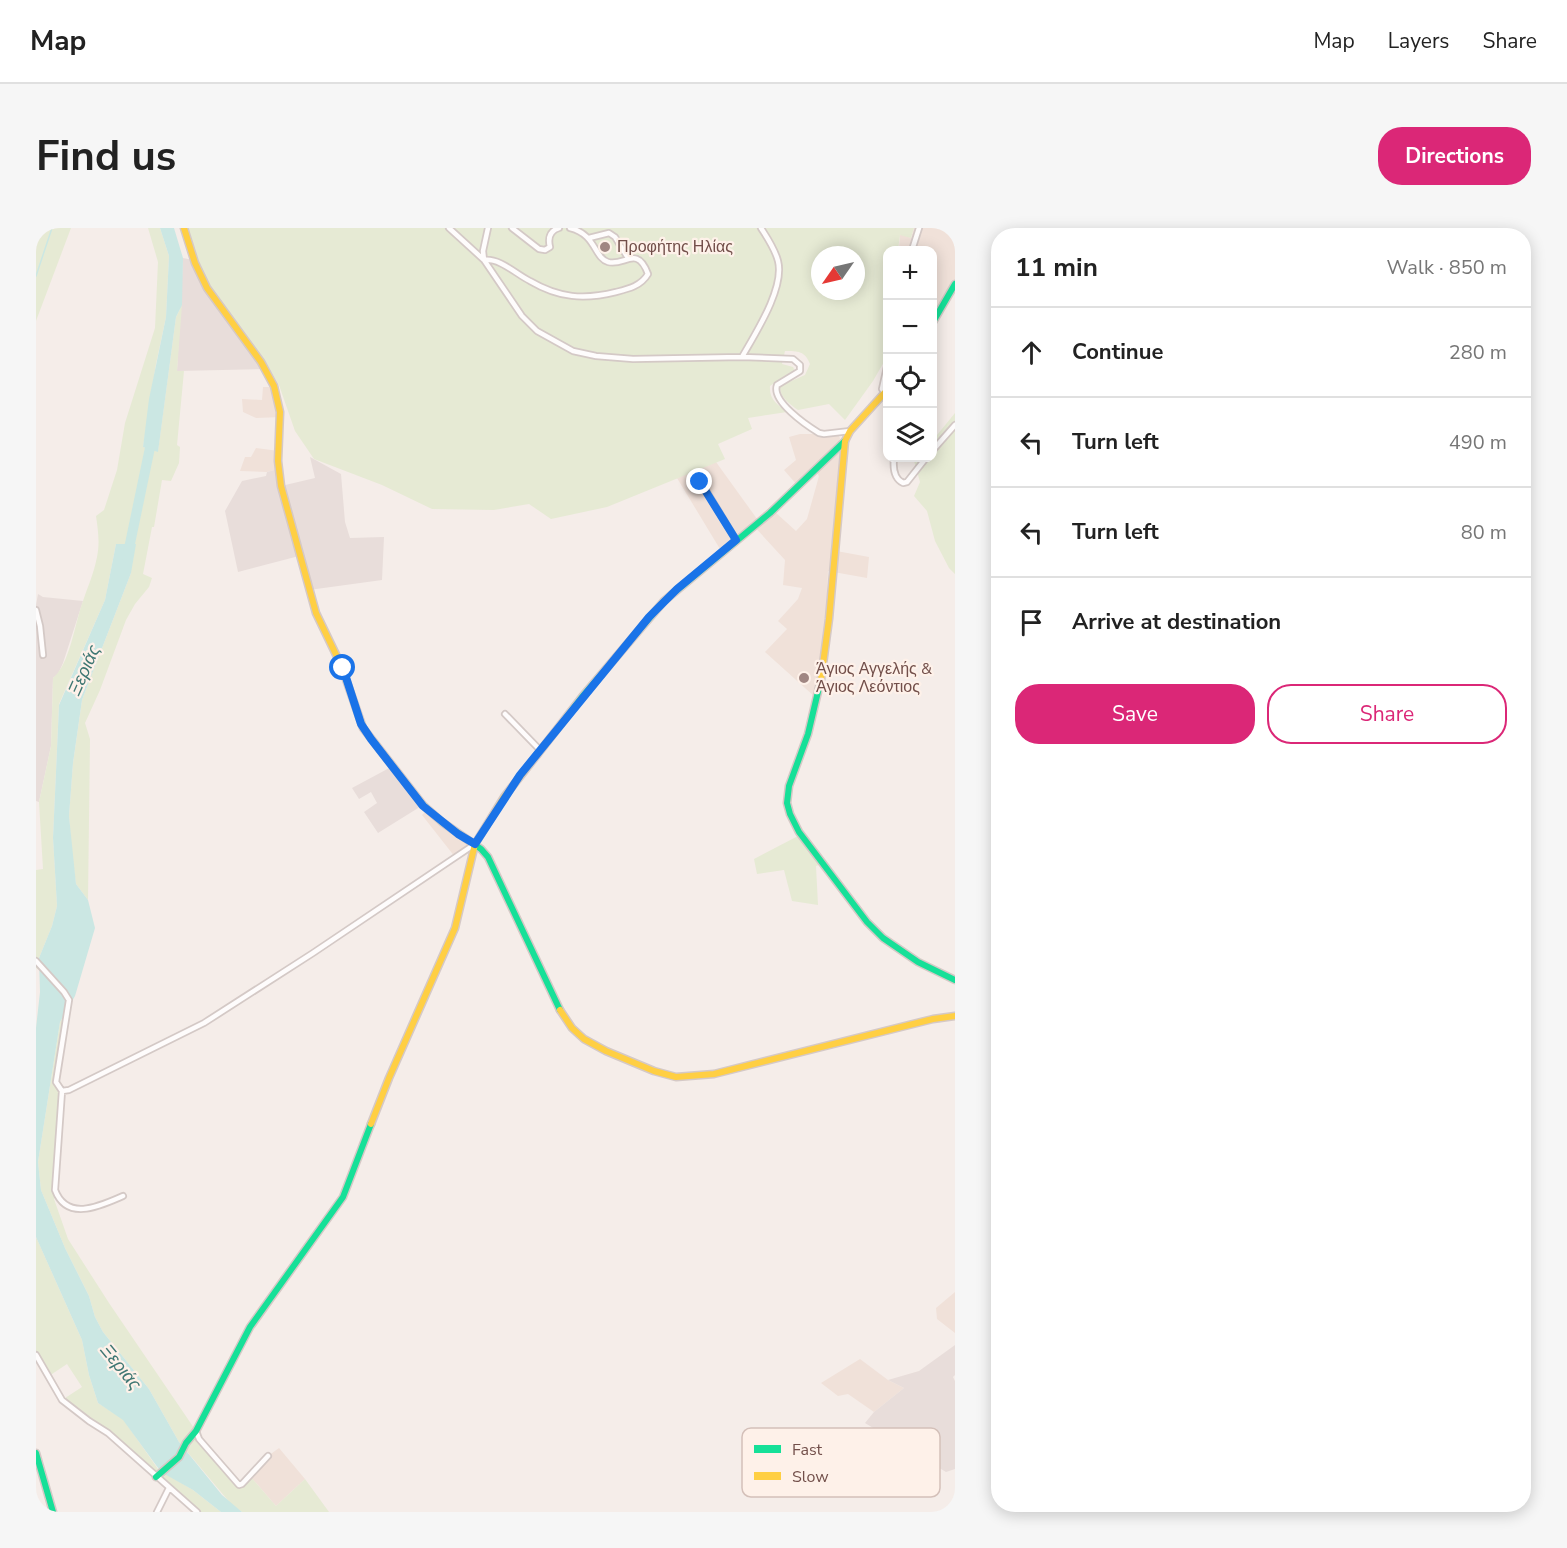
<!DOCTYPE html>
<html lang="en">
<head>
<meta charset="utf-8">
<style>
	body { margin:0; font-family:"Nunito Sans",sans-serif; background:#f6f6f6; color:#222 }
	.controls { position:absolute; right:18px; top:18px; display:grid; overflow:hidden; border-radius:12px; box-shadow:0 3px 15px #0003 }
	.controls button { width:54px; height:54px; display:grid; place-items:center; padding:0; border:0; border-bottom:2px solid #e0e0e0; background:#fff; color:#222; font:30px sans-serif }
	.compass { position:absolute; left:775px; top:18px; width:54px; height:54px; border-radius:50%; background:#fff; box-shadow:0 3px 15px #0003; rotate:236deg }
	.stop { position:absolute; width:18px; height:18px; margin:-14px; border:4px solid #1a73e8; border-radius:50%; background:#fff }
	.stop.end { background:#1a73e8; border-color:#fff; box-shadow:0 2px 6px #0008 }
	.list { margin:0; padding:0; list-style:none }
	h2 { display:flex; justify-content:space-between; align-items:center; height:78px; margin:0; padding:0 24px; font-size:26px }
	h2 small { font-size:20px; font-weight:400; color:#767676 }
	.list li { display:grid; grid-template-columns:39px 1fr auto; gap:18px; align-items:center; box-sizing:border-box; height:90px; padding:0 24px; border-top:2px solid #e0e0e0 }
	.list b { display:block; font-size:22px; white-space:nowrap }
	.list em { font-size:20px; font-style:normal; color:#767676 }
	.actions { display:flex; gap:12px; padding:18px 24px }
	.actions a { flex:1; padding:14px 0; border:2px solid #db2777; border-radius:24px; text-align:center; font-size:21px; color:#db2777 }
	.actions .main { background:#db2777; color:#fff }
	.icon { flex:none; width:33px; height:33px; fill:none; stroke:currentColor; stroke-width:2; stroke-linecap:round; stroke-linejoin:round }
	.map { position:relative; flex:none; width:919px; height:1284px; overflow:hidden; border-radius:24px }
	header { display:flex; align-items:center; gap:36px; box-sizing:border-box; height:84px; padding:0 30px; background:#fff; border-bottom:2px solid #e0e0e0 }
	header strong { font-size:28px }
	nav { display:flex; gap:33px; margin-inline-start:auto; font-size:21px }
	.intro { display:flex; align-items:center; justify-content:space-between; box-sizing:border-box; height:144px; padding:0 36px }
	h1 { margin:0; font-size:42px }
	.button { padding:15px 27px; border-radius:24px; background:#db2777; color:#fff; font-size:21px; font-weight:700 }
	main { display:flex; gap:36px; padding:0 36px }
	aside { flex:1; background:#fff; border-radius:24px; box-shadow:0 3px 15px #0003 }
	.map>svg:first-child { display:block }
	.residential { fill:#f0e1d9 }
	.industrial { fill:#e8ddda }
	.green { fill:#e6ead4; fill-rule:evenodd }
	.water { fill:#cbe7e3 }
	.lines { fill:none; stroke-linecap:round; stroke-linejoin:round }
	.stream { stroke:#cbe7e3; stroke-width:1.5 }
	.river { stroke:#cbe7e3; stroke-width:10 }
	.street-casing { stroke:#d4c9c6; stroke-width:8 }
	.fast-casing { stroke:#d5c9c6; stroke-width:9 }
	.slow-casing { stroke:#d5c9c6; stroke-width:9 }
	.street { stroke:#fefcfc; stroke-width:4.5 }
	.fast { stroke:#16e098; stroke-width:6 }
	.slow { stroke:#ffcf43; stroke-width:6 }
	.route { stroke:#1a73e8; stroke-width:8 }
	.poi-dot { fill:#a08682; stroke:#fef1e9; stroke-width:2 }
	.labels { text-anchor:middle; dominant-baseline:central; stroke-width:4.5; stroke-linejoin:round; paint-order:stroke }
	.poi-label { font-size:16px; fill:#724f4a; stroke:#fef1e9; text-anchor:start }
	.water-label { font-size:18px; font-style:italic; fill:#3f7773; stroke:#fef1e9 }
	.key { fill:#fef1e9; stroke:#d4c0b9; stroke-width:1.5 }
	.key-label { font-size:16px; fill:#724f4a }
</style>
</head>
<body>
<header>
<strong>Map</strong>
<nav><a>Map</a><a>Layers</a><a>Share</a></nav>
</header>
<div class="intro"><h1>Find us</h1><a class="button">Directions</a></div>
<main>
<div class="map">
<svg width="919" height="1284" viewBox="0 0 919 1284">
	<rect width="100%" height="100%" fill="#f5ede9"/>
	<path class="residential" d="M878 0H919V58L897 91V22H863L864 6 875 10Z
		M227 159H238L246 189 220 190 207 184 206 171 226 172Z
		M764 206H780L787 208 802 207 804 210 803 214 797 219 800 223 805 225 795 322 833 329 831 350 792 343 790 390 779 469 729 424 751 401 742 393 762 371 766 360 747 357 749 332 716 296 684 321 641 250 680 234 724 295 739 284 760 303 771 291 783 248 778 241 761 257 748 242 760 232 753 209Z
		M220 220 243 223 242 241 231 244 204 243 209 229H215Z
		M391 582 439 616 419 629 386 587Z
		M919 1064V1105L901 1091 900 1080Z
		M824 1131 852 1152 868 1160 838 1184 812 1166 802 1168 785 1155Z
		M243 1220 269 1251 240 1278 214 1248 232 1228Z"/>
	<path class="industrial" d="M147 30 157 32 161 42 230 141 141 143Z
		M274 229 305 246 309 294 314 310 348 309 346 352 273 362 263 328 202 344 189 283 206 253 230 248 231 244 242 241 245 258 279 250Z
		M2 366 7 369 47 373 27 435 22 446 17 450 15 518 3 574 0 573V377Z
		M357 538 387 577 342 605 328 584 341 575 335 564 323 571 316 560Z
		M919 1117V1147L917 1149 919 1153V1241L910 1244 829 1195 838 1184 868 1160 852 1152 883 1143Z"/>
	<path class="green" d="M0 0H35L0 93Z
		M112 0H124L133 28 130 89 120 136 107 219 122 223 140 89 146 77 141 143H148L141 217 144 219 143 235 135 253 126 252 118 299H116L107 346 116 350 113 359 99 376 90 392 64 462 49 495 54 511 52 672 40 656 36 628 33 588 37 535 46 472 95 345 80 316 69 372 23 476 17 610 21 678 16 698 3 730 5 743 0 740V642L7 641 3 574 15 518 17 450C34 436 39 394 47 373 52 358 58 345 61 329 64 315 62 302 60 288L68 282 81 242 89 195 119 100 122 34Z
		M149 0H878L875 10 864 7 862 22H852V127L837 153 809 192 793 176 762 182C754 176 743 169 744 158L769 147 774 136C769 123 762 123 749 123L746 136 757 139 759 143 756 147H750L734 158C733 172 741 176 751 184L712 190 716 201 682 216 689 231 571 279 515 291 493 276 458 282 396 281 346 257 278 231 259 203 243 157 232 138 194 87 176 67 164 45ZM784 27H820V63H784Z
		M919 185V346L913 340 899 313 891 283 878 268 884 254 878 233 881 230H897V212Z
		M762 608 783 637 780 638 782 677 756 673 748 642 721 646 718 631Z
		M31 782 20 854 26 863 20 967 18 971 32 1011 73 1075 160 1203 163 1211 203 1257 214 1248 240 1278 269 1251 293 1284H206L195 1276 143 1214 113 1161 67 1104 59 1089 53 1068 29 1020 5 962 2 934 24 794Z
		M0 1009 46 1112 53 1147 62 1175 87 1191 122 1241 157 1262 185 1284H161L72 1205 26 1172 46 1159 31 1136 13 1148 0 1127Z"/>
	<path class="water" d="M124 0H138L147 30 146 77 140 89 122 224 107 219 113 171 130 89 133 28Z
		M80 316H100L95 345 46 472 37 535 33 588 40 656 52 672 59 700 39 768 24 794 2 934 5 962 29 1020 53 1068 59 1089 67 1104 113 1161 143 1214 186 1267 206 1284H185L157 1262 125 1244 87 1192 62 1175 53 1147 46 1112 0 1009V800L4 764 3 730 16 698 21 678 17 610 23 477 69 372Z"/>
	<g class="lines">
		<path class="stream" d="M0 48 16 0"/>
		<path class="river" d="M91 330 116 210"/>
		<defs>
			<path id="street" d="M413 0 448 32
				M476 0 503 21 509 22 514 19C512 11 513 3 523 0
				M534 0C560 6 558 30 572 34 588 39 601 16 612 46 605 58 592 61 580 64 548 72 523 70 494 53 480 46 464 30 448 32L486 88 501 103 537 123 560 128 597 131 706 129 757 131 764 137V143L741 157C735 173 770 197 783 205L788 206 814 203
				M553 10 573 5 579 9 592 30
				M876 22 883 0
				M448 32 447 23 452 0
				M706 129C719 106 749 60 742 33 739 21 732 11 725 0
				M852 134 846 161 852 168
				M897 222 919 197
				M858 230C857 239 857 250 867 255L871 254 890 230
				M665 254 700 312
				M0 382 4 398 7 427
				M469 486 504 522
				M0 733 28 764 33 772 20 854 26 863 33 862 168 795 277 725 439 616
				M26 863 19 962C31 994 64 978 87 968
				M0 1127 26 1172 53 1193 72 1205 161 1284
				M160 1203 163 1211 203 1257 206 1256 232 1228
				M121 1284 133 1260"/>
			<path id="fast" d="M897 94 919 56
				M305 437 327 500 387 577 406 594 445 621 452 629 524 782
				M785 451 772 506 753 558 751 575 754 586 763 604 831 694 847 710 882 734 919 752
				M501 527 546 469 628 373 734 285 809 213
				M0 1225 17 1284
				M120 1249 143 1229 150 1215 160 1203 214 1099 307 969 335 896"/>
			<path id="slow" d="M148 0 159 35 171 60 225 134 238 158 244 184 242 233 245 258 280 385 305 437
				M785 451 793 391 809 213 814 203 852 161
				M524 782 536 800 548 811 570 823 618 843 640 849 678 846 897 791 919 788
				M335 896 353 850 419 700 439 616 468 569 501 527"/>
		</defs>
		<use href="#street" class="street-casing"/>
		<use href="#fast" class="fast-casing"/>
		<use href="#slow" class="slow-casing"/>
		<use href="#street" class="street"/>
		<use href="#fast" class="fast"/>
		<use href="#slow" class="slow"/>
	</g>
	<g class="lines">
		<path class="route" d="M307 440 325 496 335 511 387 578 422 606 439 616 484 547 613 389 641 361 700 312 664 254"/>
	</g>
	<g class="poi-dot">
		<circle cx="569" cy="19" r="6"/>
		<circle cx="768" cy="450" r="6"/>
	</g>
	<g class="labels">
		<g class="poi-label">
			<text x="581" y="19">Προφήτης Ηλίας</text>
			<text x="780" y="441">Άγιος Αγγελής &amp;<tspan x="780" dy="18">Άγιος Λεόντιος</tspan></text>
		</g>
		<g class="water-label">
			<text transform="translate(48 442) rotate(-66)">Ξεριάς</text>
			<text transform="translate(85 1139) rotate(51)">Ξεριάς</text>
		</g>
	</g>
	<rect x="706" y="1200" width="198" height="69" rx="9" class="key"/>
	<rect x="718" y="1217" width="27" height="8" fill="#16e098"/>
	<rect x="718" y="1244" width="27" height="8" fill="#ffcf43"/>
	<g class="key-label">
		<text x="756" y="1227">Fast</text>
		<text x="756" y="1254">Slow</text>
	</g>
</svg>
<div class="controls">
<button>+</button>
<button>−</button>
<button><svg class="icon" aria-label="locate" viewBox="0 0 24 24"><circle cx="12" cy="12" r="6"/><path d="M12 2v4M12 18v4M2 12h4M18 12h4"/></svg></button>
<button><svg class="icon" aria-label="layers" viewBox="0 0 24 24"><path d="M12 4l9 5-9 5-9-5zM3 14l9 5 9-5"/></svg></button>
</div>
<svg class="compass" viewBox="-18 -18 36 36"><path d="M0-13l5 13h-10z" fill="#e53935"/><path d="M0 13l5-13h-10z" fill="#767676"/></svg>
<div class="stop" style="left:307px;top:440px"></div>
<div class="stop end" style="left:664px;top:254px"></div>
</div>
<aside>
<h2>11 min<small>Walk · 850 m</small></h2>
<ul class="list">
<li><svg class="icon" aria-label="ahead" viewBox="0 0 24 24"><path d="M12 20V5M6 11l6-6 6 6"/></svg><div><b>Continue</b></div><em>280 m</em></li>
<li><svg class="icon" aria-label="left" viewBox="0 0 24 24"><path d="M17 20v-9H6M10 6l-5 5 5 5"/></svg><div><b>Turn left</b></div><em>490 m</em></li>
<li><svg class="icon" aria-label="left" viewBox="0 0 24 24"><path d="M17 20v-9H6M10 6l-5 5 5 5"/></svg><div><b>Turn left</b></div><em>80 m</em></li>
<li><svg class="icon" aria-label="arrive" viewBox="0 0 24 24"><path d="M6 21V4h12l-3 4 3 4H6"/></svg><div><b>Arrive at destination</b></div></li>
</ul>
<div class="actions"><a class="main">Save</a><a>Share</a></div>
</aside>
</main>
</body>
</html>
